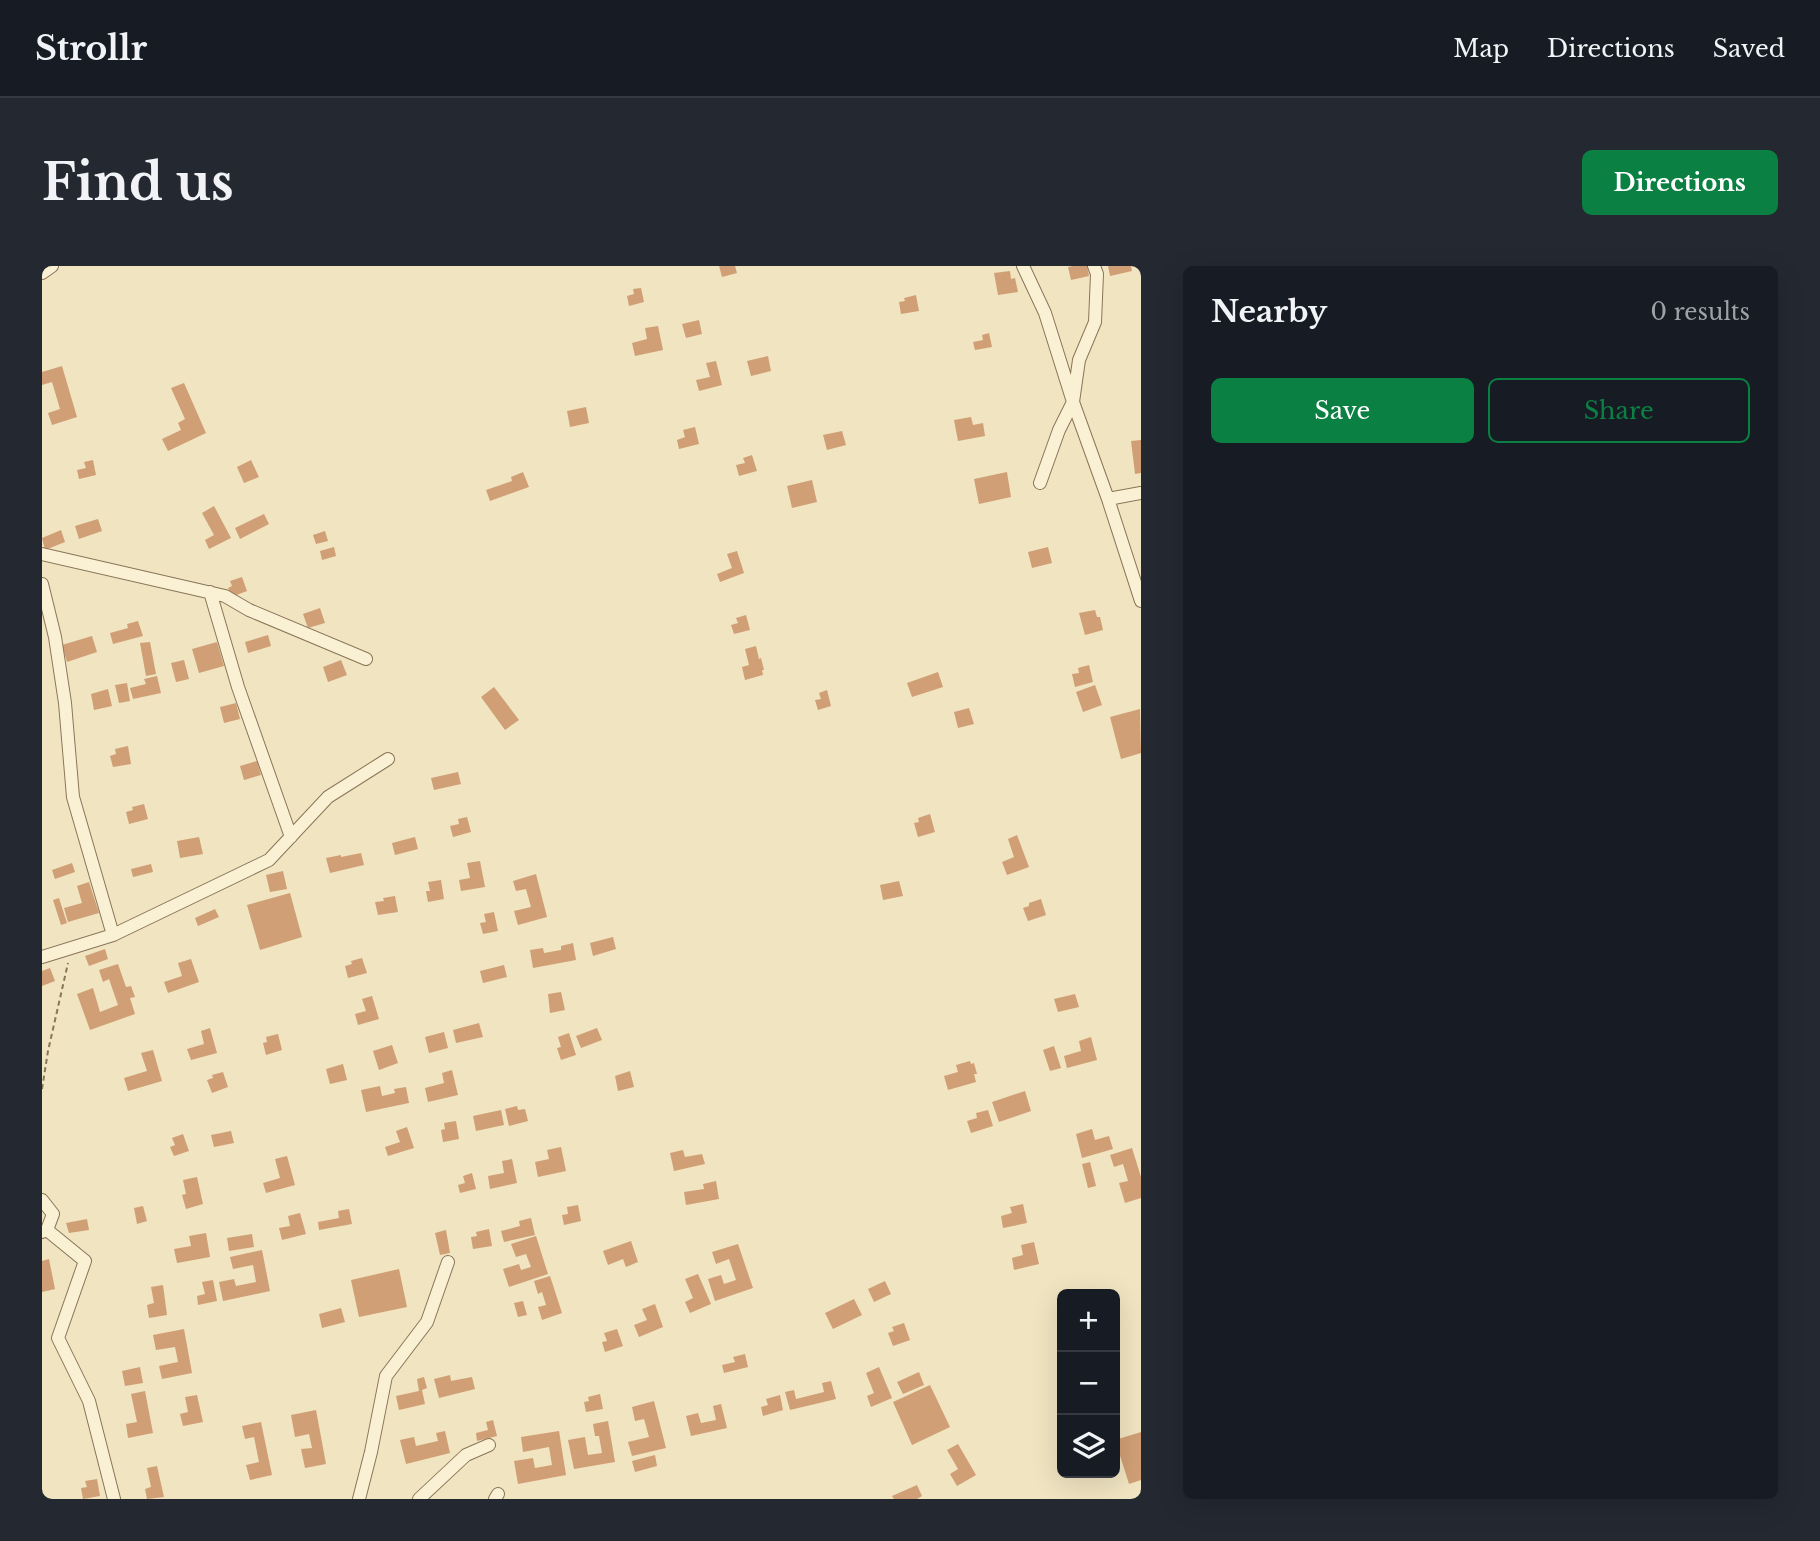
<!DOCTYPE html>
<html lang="en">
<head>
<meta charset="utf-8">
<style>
	body { margin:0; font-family:"Libre Baskerville",serif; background:#242831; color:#f1f3f6 }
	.controls { position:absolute; right:21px; bottom:21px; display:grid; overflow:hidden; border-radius:10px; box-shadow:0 7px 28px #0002 }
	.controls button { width:63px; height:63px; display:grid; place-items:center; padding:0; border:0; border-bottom:2px solid #363941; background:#171b24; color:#f1f3f6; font:35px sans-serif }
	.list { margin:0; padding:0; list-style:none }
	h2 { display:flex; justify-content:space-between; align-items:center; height:91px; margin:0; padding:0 28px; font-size:30px }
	h2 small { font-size:23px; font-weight:400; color:#9ea1a6 }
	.actions { display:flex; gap:14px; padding:21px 28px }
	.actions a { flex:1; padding:16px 0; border:2px solid #0b8043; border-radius:10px; text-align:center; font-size:24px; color:#0b8043 }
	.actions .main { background:#0b8043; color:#fff }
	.icon { flex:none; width:38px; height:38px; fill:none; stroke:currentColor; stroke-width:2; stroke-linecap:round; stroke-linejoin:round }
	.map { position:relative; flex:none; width:1099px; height:1233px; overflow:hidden; border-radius:10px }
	header { display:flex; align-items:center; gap:42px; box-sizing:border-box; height:98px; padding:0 35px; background:#171b24; border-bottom:2px solid #363941 }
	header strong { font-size:33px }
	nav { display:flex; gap:38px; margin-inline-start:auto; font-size:24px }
	.intro { display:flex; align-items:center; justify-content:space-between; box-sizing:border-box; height:168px; padding:0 42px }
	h1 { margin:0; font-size:49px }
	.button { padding:18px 32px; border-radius:10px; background:#0b8043; color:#fff; font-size:24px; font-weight:700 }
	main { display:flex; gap:42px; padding:0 42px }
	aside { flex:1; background:#171b24; border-radius:10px; box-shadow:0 7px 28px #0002 }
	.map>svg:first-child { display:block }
	.building { fill:#d09f75 }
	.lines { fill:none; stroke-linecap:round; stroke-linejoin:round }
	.street-casing { stroke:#8a7558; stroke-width:14 }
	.path { stroke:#8a7558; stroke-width:2; stroke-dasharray:5 3.5; stroke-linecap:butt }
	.street { stroke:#faf1d5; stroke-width:12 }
</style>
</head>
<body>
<header>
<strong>Strollr</strong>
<nav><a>Map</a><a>Directions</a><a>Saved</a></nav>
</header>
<div class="intro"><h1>Find us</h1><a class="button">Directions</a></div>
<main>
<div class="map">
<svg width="1099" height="1233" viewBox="0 0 1099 1233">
	<rect width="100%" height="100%" fill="#f0e4c1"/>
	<path class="building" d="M677 0H693L695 7 680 11Z
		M1031 0H1045L1047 10 1029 14 1026 1Z
		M1066 0H1089L1090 5 1068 10Z
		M968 5 969 13 973 12 976 26 956 29 952 7Z
		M599 22 602 36 587 40 585 30 592 28 591 23Z
		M874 29 877 45 859 48 857 36 863 35 862 32Z
		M657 54 660 68 644 72 640 58Z
		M616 60 621 84 593 90 590 77 605 73 603 62Z
		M947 67 950 81 933 84 931 76 941 74 940 69Z
		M726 90 729 105 709 110 705 95Z
		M674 95 680 119 657 125 654 114 668 111 664 97Z
		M20 100 35 151 10 159 6 147 18 143 10 116 0 119V106Z
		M142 117 164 167 126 185 120 173 139 164 136 157 143 153 129 122Z
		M544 141 547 157 528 161 525 145Z
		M929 151 931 159 941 157 943 170 916 175 912 154Z
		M653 161 657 178 637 183 635 174 643 171 641 164Z
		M800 165 804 179 785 184 781 169Z
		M1099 174V207L1093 208 1089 175Z
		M710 189 715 205 697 210 694 199 703 197 701 192Z
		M51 194 54 209 37 213 35 204 44 202 42 196Z
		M209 194 217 211 202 217 195 201Z
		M481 206 487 221 448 235 444 224 470 215 469 211Z
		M965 206 969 231 937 238 932 213Z
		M770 214 775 236 750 242 745 220Z
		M172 240 189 272 167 283 163 274 172 269 160 247Z
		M222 248 227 258 198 273 193 262Z
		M56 253 60 265 37 273 33 260Z
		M19 264 23 276 3 284 0 272Z
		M283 265 286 275 274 278 271 269Z
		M292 281 294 290 280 294 278 285Z
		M1006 281 1010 297 990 302 986 286Z
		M695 285 702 307 678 316 675 308 690 302 685 288Z
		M200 311 205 325 189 331 186 322 190 320 188 315Z
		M278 342 283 357 266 362 261 348Z
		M1053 344 1055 351H1058L1061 364 1043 369 1037 347Z
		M704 349 708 364 692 368 689 359 696 357 694 352Z
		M96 355 101 370 71 378 68 367 86 362 85 358Z
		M226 369 229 380 206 387 203 376Z
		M50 370 55 386 25 396 20 379Z
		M108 376 114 408 104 410 98 377Z
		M175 376 182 400 157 407 150 383Z
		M714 380 717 393 719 392 722 404H720L721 409 703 414 700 401 707 399 703 383Z
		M142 394 147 413 134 416 129 397Z
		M299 394 305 409 286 416 281 401Z
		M1047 399 1051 416 1033 421 1030 408 1037 407 1036 402Z
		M896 406 901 421 870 431 865 417Z
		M115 410 119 427 91 433 88 422 104 418 102 413Z
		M85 417 88 435 77 437 73 419Z
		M1053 419 1060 439 1041 446 1034 426Z
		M452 421 477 454 463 464 439 431Z
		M66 423 70 440 52 444 49 428Z
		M785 424 789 440 776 444 773 434 779 433 777 427Z
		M194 437 198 453 182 457 178 441Z
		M927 442 932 458 916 462 912 446Z
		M1098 443 1099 487 1079 493 1068 451Z
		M86 480 89 498 71 501 68 490 74 488 73 483Z
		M215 495 219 509 202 514 198 500Z
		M416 506 419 518 392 524 389 512Z
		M102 538 106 553 87 558 84 546 91 544 90 541Z
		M888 548 893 566 876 571 872 557 877 556 876 552Z
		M425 551 429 566 411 571 408 560 417 558 416 553Z
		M975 569 987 601 965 609 960 596 972 591 966 573Z
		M157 571 161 588 138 592 135 575Z
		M373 571 376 583 353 589 350 577Z
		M319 587 322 599 288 607 284 592 299 589V591Z
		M438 595 443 621 419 625 417 614 428 612 425 597Z
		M30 597 33 606 13 613 10 604Z
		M109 598 111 606 91 611 89 603Z
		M241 605 245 623 228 626 224 609Z
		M494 608 505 651 476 659 472 645 489 641 484 623 474 625 471 615Z
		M399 614 402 633 386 636 384 625H388L386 616Z
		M857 615 861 630 841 634 838 619Z
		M47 616 57 647 26 656 22 642 40 637 35 620Z
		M248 627 260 671 218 684 205 639Z
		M353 630 356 646 336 649 333 636 342 635 341 632Z
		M17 632 25 657 19 659 11 634Z
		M999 633 1004 649 986 655 981 642 987 640V637Z
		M173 643 177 651 156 660 153 652Z
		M452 646 456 665 441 668 438 657 444 656 442 648Z
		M571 671 574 683 551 690 548 677Z
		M531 677 534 694 491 702 488 684 501 682 502 687 519 684V680Z
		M63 683 66 693 47 700 43 690Z
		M320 692 325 707 306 712 303 700 310 698 309 695Z
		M149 693 157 716 126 727 122 716 140 710 136 697Z
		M76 698 84 721 89 720 93 731 88 732 93 748 48 764 35 728 51 722 58 746 76 739 67 713 61 716 57 704Z
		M462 699 465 711 441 717 438 705Z
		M8 702 13 715 0 720V705Z
		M519 726 523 744 508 747 506 728Z
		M1033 728 1037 741 1016 746 1012 733Z
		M330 730 337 753 316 759 313 748 324 745 320 733Z
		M437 757 441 771 414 777 411 764Z
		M168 762 175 787 149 794 145 783 162 778 159 765Z
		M555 762 560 774 539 782 534 770Z
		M402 766 406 782 387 787 383 771Z
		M527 767 534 789 519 794 515 782 519 781 516 771Z
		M236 768 240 784 224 789 221 777 225 776 224 771Z
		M1049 771 1055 794 1025 802 1022 790 1039 785 1037 775Z
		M350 779 356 797 337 804 331 785Z
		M1012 780 1019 802 1008 805 1001 784Z
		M111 784 120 815 86 825 82 812 105 805 99 787Z
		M928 795 929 798 932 797 935 808H932L934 816 906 824 902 810 916 806 914 799Z
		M301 798 305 814 288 818 284 803Z
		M410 804 416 829 386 836 383 822 402 817 400 807Z
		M588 805 592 821 576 825 573 810Z
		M181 806 186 821 170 827 165 814 171 812 170 809Z
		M338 820 340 830 353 827 352 823 364 821 367 837 324 846 319 824Z
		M983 825 989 845 957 856 950 836Z
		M475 840 476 844 483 843 486 855 467 860 463 843Z
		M459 844 462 859 434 865 431 850Z
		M946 844 951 860 929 867 925 855 935 852 934 847Z
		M414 855 417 873 401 876 399 864 403 863 402 857Z
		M365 861 372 882 346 890 343 881 358 876 354 865Z
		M1050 863 1053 874 1067 870 1071 883 1040 892 1034 868Z
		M189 865 192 877 172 881 169 869Z
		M141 868 147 885 132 890 128 881 133 879 130 872Z
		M519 881 524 905 496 911 493 896 507 893 505 884Z
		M1090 882 1099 911V932L1083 937 1077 917 1086 915 1081 898 1072 901 1068 889Z
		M641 884 643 891 660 888 663 898 632 905 628 887Z
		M245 890 253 919 224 927 221 917 238 912 233 893Z
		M470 893 475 917 448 923 446 910 462 907 460 895Z
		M1048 896 1054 920 1046 922 1040 898Z
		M430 907 434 923 418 927 416 919 423 917 421 910Z
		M155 911 161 938 144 943 140 929 144 928 141 914Z
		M674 915 677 933 644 939 642 926 662 923 661 918Z
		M981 938 985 957 961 962 959 950 970 947 968 941Z
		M536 939 539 955 522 959 520 949 526 948 525 941Z
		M101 940 105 955 95 958 92 942Z
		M307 943 310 958 277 964 276 956 297 952 296 945Z
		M258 947 264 968 240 974 237 962 248 960 246 950Z
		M489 952 493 969 462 976 459 965 478 960 477 955Z
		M45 953 47 964 27 967 24 957Z
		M447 963 450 980 431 983 429 971 435 970 434 966Z
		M404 964 408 987 398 989 393 967Z
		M164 967 168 991 135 997 132 983 149 980 147 970Z
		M210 968 212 981 187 985 185 972Z
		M494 970 506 1008 467 1021 461 1003 477 998 479 1004 489 1001 484 988 474 991 469 978Z
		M589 975 596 996 584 1001 581 993 566 999 561 985Z
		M992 976 997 998 972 1004 970 992 981 989 979 979Z
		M696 978 711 1022 673 1035 666 1013 679 1009 682 1018 694 1014 687 993 674 998 670 986Z
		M220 984 228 1025 181 1035 177 1016 192 1013 194 1020 214 1016 211 999 191 1003 188 991Z
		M7 993 13 1023 0 1026V995Z
		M357 1003 365 1041 317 1051 309 1014Z
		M656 1008 669 1038 648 1047 643 1036 651 1032 643 1013Z
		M508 1010 520 1047 500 1054 496 1041 504 1039 500 1026 496 1028 492 1015Z
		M171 1014 175 1035 156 1039 155 1030 163 1028 160 1016Z
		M843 1015 849 1028 832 1036 826 1023Z
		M121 1019 125 1049 107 1052 105 1039 112 1037 109 1021Z
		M812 1033 820 1049 791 1063 783 1047Z
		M481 1035 485 1049 476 1051 472 1037Z
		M613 1038 621 1061 597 1071 592 1059 605 1054 600 1043Z
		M299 1042 303 1056 280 1062 277 1048Z
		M862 1057 868 1074 851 1080 846 1067 852 1065 850 1061Z
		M142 1063 150 1107 120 1113 117 1100 136 1096 133 1081 114 1084 111 1069Z
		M575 1063 581 1080 563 1086 560 1076 565 1075 562 1067Z
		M703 1088 706 1101 682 1107 680 1099 693 1096 691 1091Z
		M98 1101 101 1117 83 1120 80 1105Z
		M837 1101 850 1132 829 1141 825 1130 832 1127 824 1107Z
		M877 1106 882 1119 861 1128 855 1116Z
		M408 1109 409 1115 430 1111 433 1123 397 1132 392 1113Z
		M382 1111 385 1122 380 1124 383 1138 357 1144 354 1130 377 1125 375 1113Z
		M789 1115 794 1133 748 1144 743 1126 752 1124 754 1133 782 1126 780 1117Z
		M888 1119 908 1161 870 1179 851 1136Z
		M103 1125 111 1167 86 1172 84 1158 95 1156 89 1128Z
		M558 1128 561 1143 544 1146 542 1136 547 1135 546 1131Z
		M155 1129 161 1156 141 1160 138 1148 146 1146 143 1131Z
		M738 1129 741 1144 721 1150 719 1141 726 1139 724 1133Z
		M612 1135 624 1182 590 1190 586 1176 607 1171 602 1153 593 1155 590 1141Z
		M679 1138 685 1162 649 1170 644 1150 656 1147 659 1157 674 1154 671 1140Z
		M274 1144 284 1198 263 1202 259 1183 270 1182 267 1168 253 1171 249 1149Z
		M451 1154 455 1170 435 1175 434 1167 446 1164 444 1156Z
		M566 1155 573 1196 532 1203 526 1174 543 1171 546 1189 560 1187 557 1170H553L551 1158Z
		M219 1156 230 1209 208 1214 204 1199 217 1196 212 1171 203 1173 200 1160Z
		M403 1165 408 1187 364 1198 358 1174 372 1171 374 1180 396 1175 394 1167Z
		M517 1165 524 1209 476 1218 472 1195 491 1192 493 1202 510 1199 507 1181 481 1186 479 1171Z
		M1099 1166V1214L1087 1218 1073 1174Z
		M916 1178 934 1209 915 1220 908 1208 916 1203 905 1184Z
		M613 1189 615 1200 593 1206 590 1195Z
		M115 1200 122 1231 105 1233 103 1223 109 1221 105 1202Z
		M55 1213 58 1230 41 1233 39 1222 45 1221 43 1215Z
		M875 1219 880 1230 875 1233H852L850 1230Z"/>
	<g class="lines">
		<defs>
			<path id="street" d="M981 0 1003 47 1031 136 1017 164 998 217
				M1052 0 1055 8 1053 56 1037 94 1031 136 1066 233 1099 335
				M0 7 10 0
				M1066 233 1099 227
				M0 288 183 330 207 344 324 393
				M0 318 13 371 23 437 31 531 71 669
				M168 326 196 421 249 571
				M0 691 71 669 227 594 286 531 346 493
				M0 934 11 948 5 964 0 966
				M5 964 43 995 16 1072 47 1135 72 1233
				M317 1233 329 1186 344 1110 385 1056 406 996
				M377 1233 424 1189 447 1179
				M453 1233 456 1228"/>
		</defs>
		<use href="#street" class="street-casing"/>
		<path class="path" d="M0 823 6 785 26 697"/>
		<use href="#street" class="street"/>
	</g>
</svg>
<div class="controls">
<button>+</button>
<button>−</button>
<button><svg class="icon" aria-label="layers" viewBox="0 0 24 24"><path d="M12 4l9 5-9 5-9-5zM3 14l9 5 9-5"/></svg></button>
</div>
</div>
<aside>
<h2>Nearby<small>0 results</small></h2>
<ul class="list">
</ul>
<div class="actions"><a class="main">Save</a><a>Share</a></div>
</aside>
</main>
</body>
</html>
